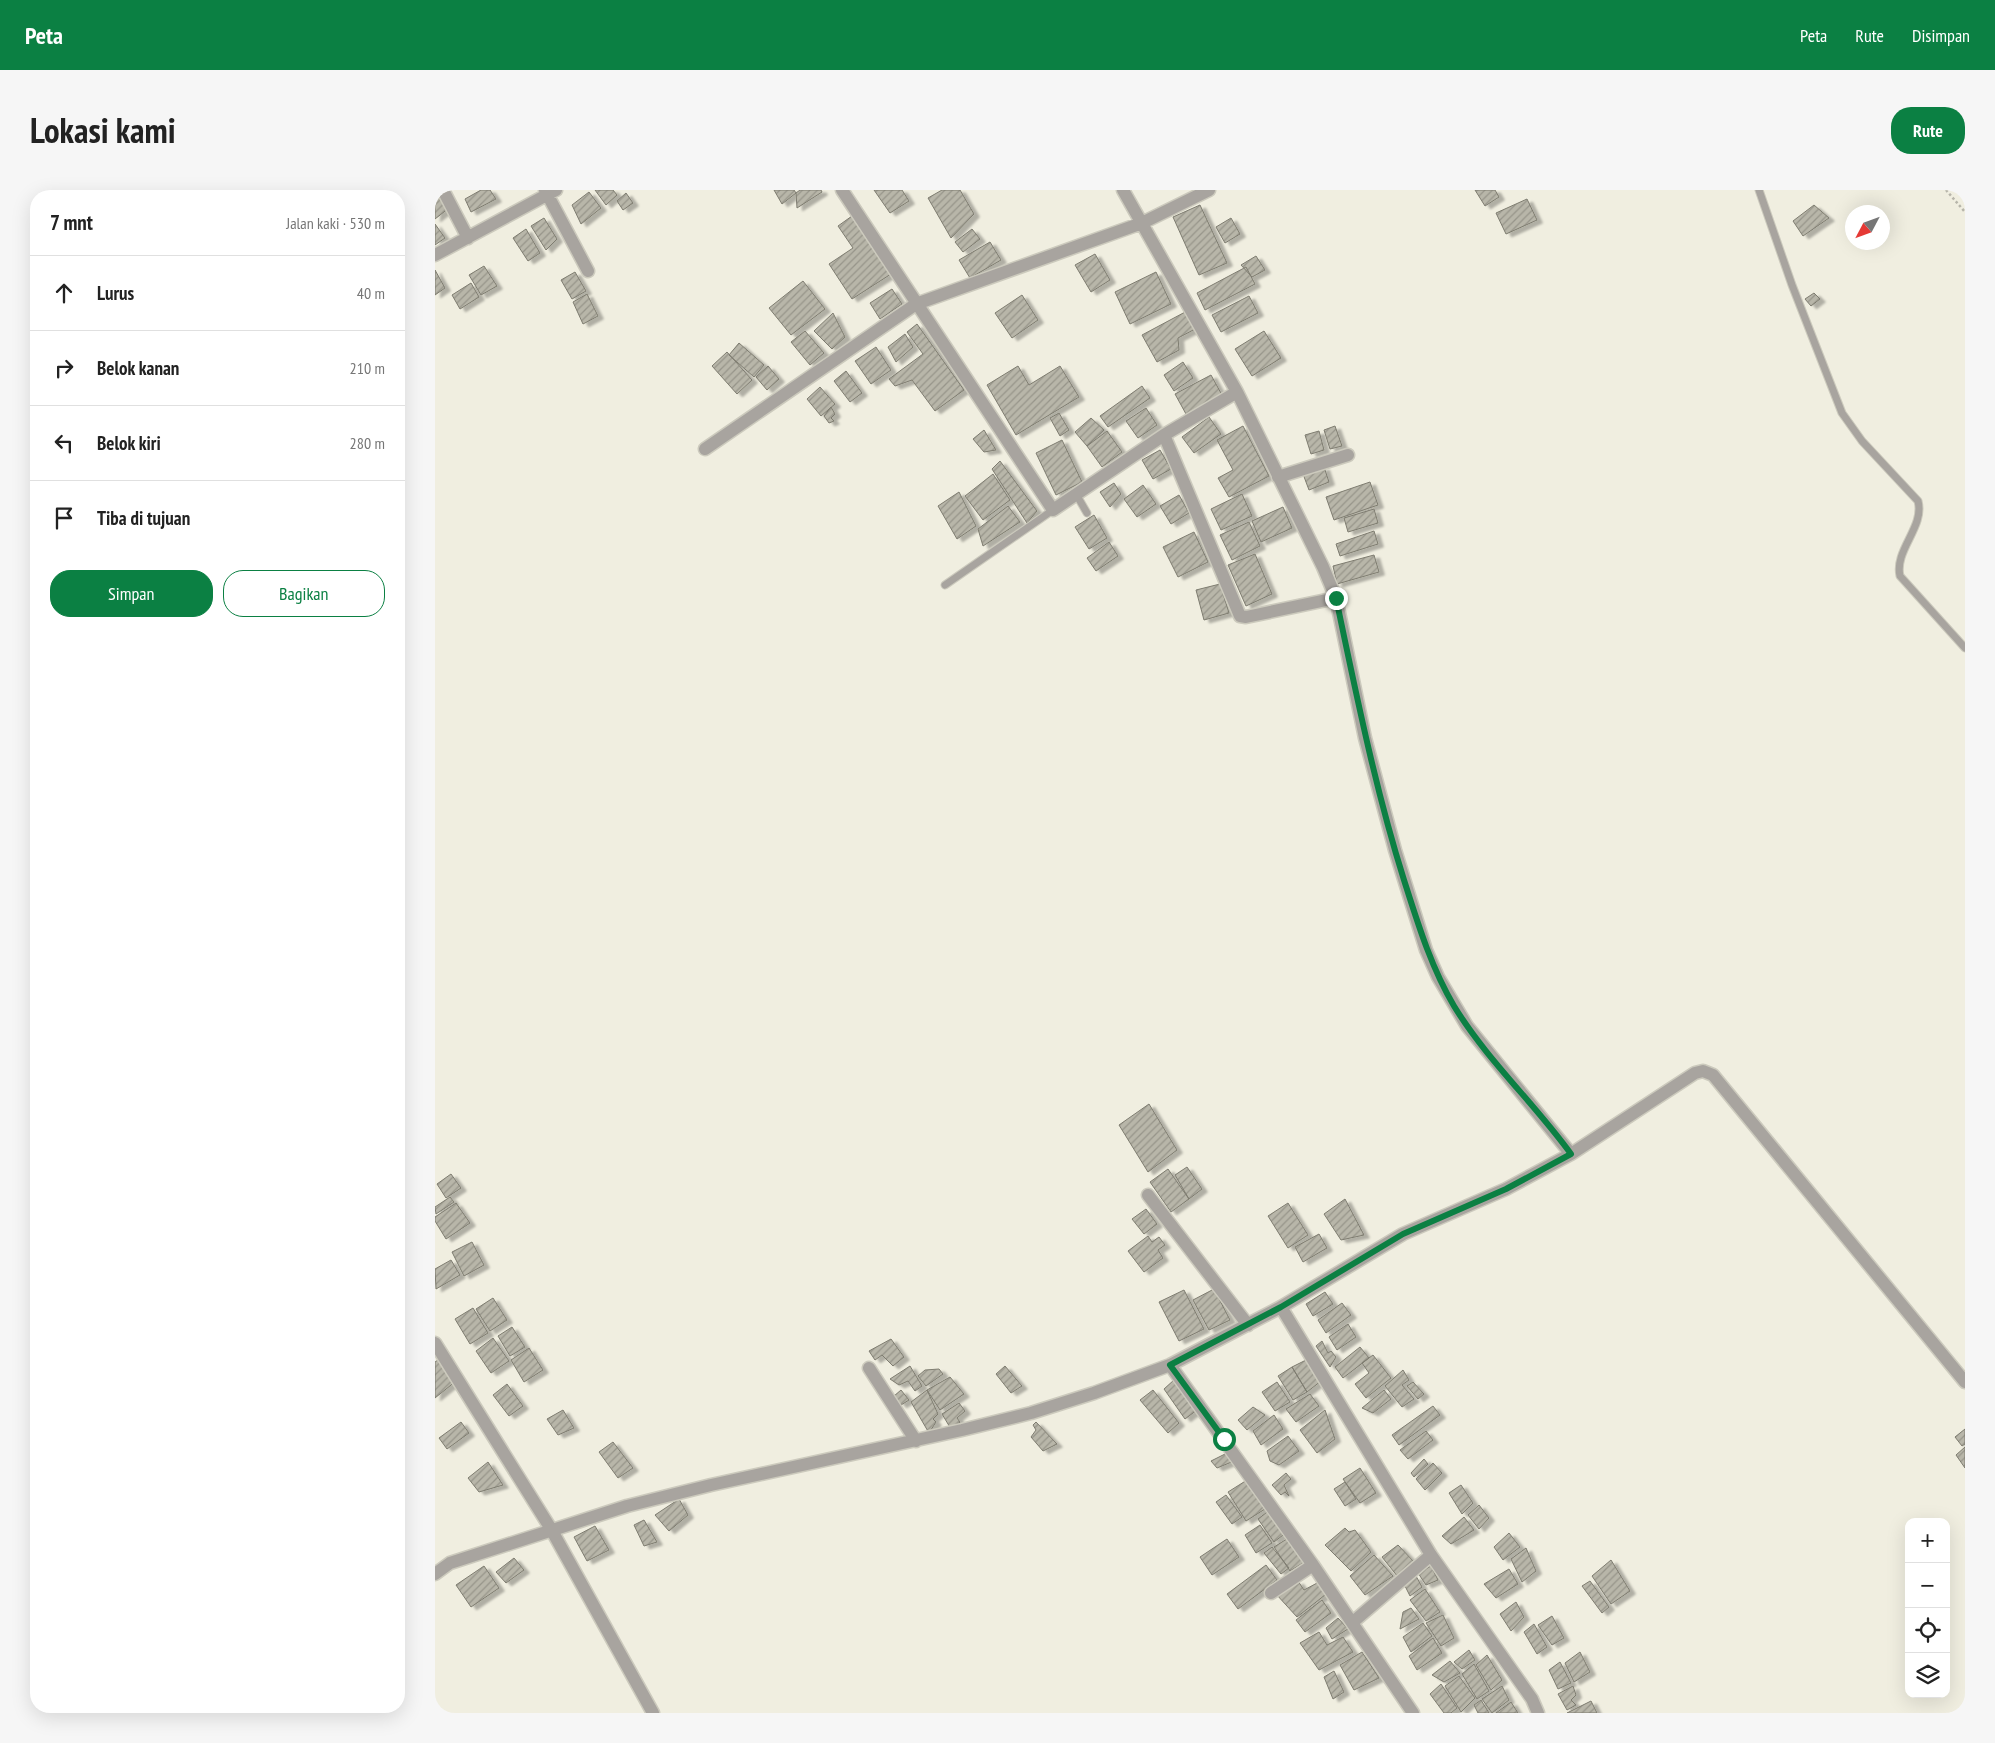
<!DOCTYPE html>
<html lang="id">
<head>
<meta charset="utf-8">
<style>
	body { margin:0; font-family:"PT Sans Narrow",sans-serif; background:#f6f6f6; color:#222 }
	.controls { position:absolute; right:15px; bottom:15px; display:grid; overflow:hidden; border-radius:10px; box-shadow:0 5px 20px #0002 }
	.controls button { width:45px; height:45px; display:grid; place-items:center; padding:0; border:0; border-bottom:1px solid #e0e0e0; background:#fff; color:#222; font:25px sans-serif }
	.compass { position:absolute; left:1410px; top:15px; width:45px; height:45px; border-radius:50%; background:#fff; box-shadow:0 5px 20px #0002; rotate:229deg }
	.stop { position:absolute; width:15px; height:15px; margin:-11px; border:4px solid #0b8043; border-radius:50%; background:#fff }
	.stop.end { background:#0b8043; border-color:#fff; box-shadow:0 1px 5px #0008 }
	.list { margin:0; padding:0; list-style:none }
	h2 { display:flex; justify-content:space-between; align-items:center; height:65px; margin:0; padding:0 20px; font-size:21px }
	h2 small { font-size:16px; font-weight:400; color:#767676 }
	.list li { display:grid; grid-template-columns:32px 1fr auto; gap:15px; align-items:center; box-sizing:border-box; height:75px; padding:0 20px; border-top:1px solid #e0e0e0 }
	.list b { display:block; font-size:19px; white-space:nowrap }
	.list em { font-size:16px; font-style:normal; color:#767676 }
	.actions { display:flex; gap:10px; padding:15px 20px }
	.actions a { flex:1; padding:11px 0; border:1px solid #0b8043; border-radius:20px; text-align:center; font-size:18px; color:#0b8043 }
	.actions .main { background:#0b8043; color:#fff }
	.icon { flex:none; width:28px; height:28px; fill:none; stroke:currentColor; stroke-width:2; stroke-linecap:round; stroke-linejoin:round }
	.map { position:relative; flex:none; width:1530px; height:1523px; overflow:hidden; border-radius:20px }
	header { display:flex; align-items:center; gap:30px; box-sizing:border-box; height:70px; padding:0 25px; background:#0b8043; color:#fff }
	header strong { font-size:24px }
	nav { display:flex; gap:28px; margin-inline-start:auto; font-size:18px }
	.intro { display:flex; align-items:center; justify-content:space-between; box-sizing:border-box; height:120px; padding:0 30px }
	h1 { margin:0; font-size:35px }
	.button { padding:12px 22px; border-radius:20px; background:#0b8043; color:#fff; font-size:18px; font-weight:700 }
	main { display:flex; gap:30px; padding:0 30px }
	aside { flex:1; background:#fff; border-radius:20px; box-shadow:0 5px 20px #0002 }
	.map>svg:first-child { display:block }
	.building { fill:url(#building-hatch); stroke:#7e7c70; filter:url(#shadow) }
	.lines { fill:none; stroke-linecap:round; stroke-linejoin:round }
	.lane-casing { stroke:#cccabd; stroke-width:9 }
	.street-casing { stroke:#cccabd; stroke-width:15 }
	.path { stroke:#b7b5aa; stroke-width:2.5; stroke-dasharray:2.5 2.5; stroke-linecap:butt }
	.lane { stroke:#a8a49f; stroke-width:7 }
	.street { stroke:#a8a49f; stroke-width:12 }
	.route { stroke:#0b8043; stroke-width:6 }
</style>
</head>
<body>
<header>
<strong>Peta</strong>
<nav><a>Peta</a><a>Rute</a><a>Disimpan</a></nav>
</header>
<div class="intro"><h1>Lokasi kami</h1><a class="button">Rute</a></div>
<main>
<aside>
<h2>7 mnt<small>Jalan kaki · 530 m</small></h2>
<ul class="list">
<li><svg class="icon" aria-label="ahead" viewBox="0 0 24 24"><path d="M12 20V5M6 11l6-6 6 6"/></svg><div><b>Lurus</b></div><em>40 m</em></li>
<li><svg class="icon" aria-label="right" viewBox="0 0 24 24"><path d="M7 20v-9h11M14 6l5 5-5 5"/></svg><div><b>Belok kanan</b></div><em>210 m</em></li>
<li><svg class="icon" aria-label="left" viewBox="0 0 24 24"><path d="M17 20v-9H6M10 6l-5 5 5 5"/></svg><div><b>Belok kiri</b></div><em>280 m</em></li>
<li><svg class="icon" aria-label="arrive" viewBox="0 0 24 24"><path d="M6 21V4h12l-3 4 3 4H6"/></svg><div><b>Tiba di tujuan</b></div></li>
</ul>
<div class="actions"><a class="main">Simpan</a><a>Bagikan</a></div>
</aside>
<div class="map">
<svg width="1530" height="1523" viewBox="0 0 1530 1523">
	<defs>
		<pattern id="building-hatch" width="6" height="6" patternUnits="userSpaceOnUse" patternTransform="scale(1.25)"><rect width="6" height="6" fill="#b8b6a9"/><path d="M-1 1l2-2M0 6l6-6M5 7l2-2" fill="none" stroke="#97958a"/></pattern>
		<filter id="shadow"><feDropShadow dx="5.5" dy="3" stdDeviation="1" flood-color="#0004"/></filter>
	</defs>
	<rect width="100%" height="100%" fill="#f0eee0"/>
	<path class="building" d="M46 0H55L61 9 36 22 30 9Z
		M160 0H178L182 5 171 15Z
		M339 0H359L361 3 347 14Z
		M365 0H386L387 2 362 18 361 3Z
		M439 0H467L474 11 455 23Z
		M507 0H525L539 24 516 48 493 8Z
		M1040 0H1060L1064 7 1050 16Z
		M4 2 14 18 0 29V5Z
		M154 2 166 18 146 34 137 15Z
		M191 3 198 13 188 20 182 11Z
		M1092 9 1102 30 1071 44 1061 23Z
		M765 15 792 73 764 85 738 27Z
		M1379 15 1394 28 1368 46 1358 31Z
		M417 26 456 84 417 109 394 74 418 58 403 36Z
		M109 28 122 49 111 60 96 36Z
		M796 28 805 44 790 53 781 37Z
		M0 34 10 48 0 55Z
		M91 39 105 63 93 71 78 48Z
		M537 39 545 49 528 62 520 52Z
		M555 52 566 70 535 88 524 70Z
		M660 64 675 90 656 102 640 75Z
		M821 66 830 80 817 87 806 75Z
		M49 76 62 96 46 105 34 85Z
		M811 77 820 94 770 120 762 103Z
		M0 80 10 98 0 105Z
		M140 82 151 101 137 109 126 90Z
		M721 82 736 114 695 134 680 102Z
		M368 91 390 119 356 145 334 118Z
		M36 93 44 107 25 119 17 105Z
		M457 99 467 114 445 129 435 113Z
		M1379 103 1385 109 1376 116 1370 109Z
		M152 104 163 126 148 134 138 112Z
		M587 105 603 130 577 148 560 123Z
		M814 106 823 123 786 142 777 125Z
		M752 121 762 138 743 148 744 160 722 172 707 145Z
		M398 123 410 147 397 159 379 141Z
		M482 134 529 200 500 221 477 190 460 196 454 189 488 164 472 142Z
		M370 141 389 163 375 175 356 152Z
		M829 141 846 168 817 186 800 159Z
		M470 144 478 157 461 172 453 157Z
		M304 153 329 175 319 187 294 165Z
		M441 157 456 180 436 194 420 171Z
		M292 162 317 190 302 204 277 176Z
		M748 172 758 188 739 201 729 185Z
		M333 176 344 189 332 200 321 187Z
		M583 176 594 195 625 176 644 207 581 245 552 195Z
		M411 181 427 203 415 212 399 191Z
		M776 185 787 205 751 224 740 204Z
		M707 196 715 208 673 237 665 226Z
		M385 197 400 214 386 226 372 209Z
		M396 217 400 224 396 228 399 231 394 233 389 226Z
		M711 218 722 235 703 248 691 231Z
		M624 223 634 240 625 246 615 228Z
		M774 227 786 244 759 263 747 247Z
		M656 228 669 240 652 256 640 242Z
		M808 236 834 286 794 307 783 288 798 280 782 250Z
		M900 236 907 256 895 259 889 240Z
		M549 240 561 260 549 262 538 249Z
		M672 241 687 262 667 277 652 256Z
		M884 241 889 260 876 264 870 245Z
		M627 250 647 292 621 305 601 263Z
		M725 260 736 279 718 289 707 270Z
		M565 271 602 321 592 333 557 279Z
		M889 277 894 292 874 300 868 284Z
		M558 284 575 310 548 330 530 306Z
		M935 292 943 315 899 330 891 307Z
		M679 293 686 304 675 317 665 302Z
		M708 295 721 314 702 327 689 309Z
		M524 302 541 336 522 349 503 316Z
		M807 304 817 326 786 340 776 319Z
		M744 305 754 323 736 334 725 316Z
		M573 316 585 332 548 356 543 339Z
		M848 317 857 338 826 352 817 331Z
		M939 319 943 333 913 342 909 328Z
		M659 325 672 348 654 359 640 337Z
		M814 332 825 356 797 370 785 345Z
		M939 341 943 354 905 366 901 354Z
		M759 342 773 372 743 387 728 357Z
		M674 352 683 366 661 381 652 368Z
		M820 364 837 404 811 416 793 375Z
		M939 365 944 382 902 394 898 376Z
		M785 394 794 423 769 430 761 400Z
		M714 914 742 960 713 982 684 935Z
		M752 977 767 999 754 1009 740 985Z
		M733 979 754 1009 736 1022 715 992Z
		M16 984 26 998 11 1008 2 994Z
		M15 1007 19 1012 1 1024 0 1017Z
		M910 1009 929 1045 906 1050 889 1024Z
		M21 1013 35 1033 11 1049 0 1031V1027Z
		M853 1013 873 1045 853 1058 833 1026Z
		M711 1019 722 1034 709 1044 697 1029Z
		M884 1044 892 1058 868 1072 860 1057Z
		M713 1046 717 1052 724 1047 730 1055 723 1060 728 1068 709 1082 693 1061Z
		M37 1052 49 1075 29 1086 17 1062Z
		M16 1070 25 1085 1 1099 0 1079Z
		M779 1099 795 1130 774 1140 758 1110Z
		M749 1100 769 1139 744 1151 724 1112Z
		M890 1102 898 1114 878 1126 871 1114Z
		M58 1108 72 1130 55 1141 41 1119Z
		M907 1113 916 1125 891 1143 883 1130Z
		M38 1118 53 1143 35 1154 20 1129Z
		M913 1134 921 1147 902 1160 894 1147Z
		M77 1137 90 1157 75 1166 63 1146Z
		M58 1148 74 1171 56 1183 41 1161Z
		M456 1149 469 1167 458 1176 447 1165 440 1170 434 1161Z
		M887 1151 893 1163 896 1161 901 1167 895 1177 881 1156Z
		M925 1157 934 1168 908 1188 900 1177Z
		M94 1158 108 1180 89 1192 76 1170Z
		M938 1165 956 1188 931 1208 920 1194 934 1183 927 1173Z
		M3 1170 21 1191 0 1208V1172Z
		M871 1170 886 1191 872 1202 857 1177Z
		M475 1176 487 1196 480 1201 473 1191 464 1195 455 1189Z
		M570 1176 587 1196 576 1203 561 1184Z
		M857 1177 872 1202 858 1210 843 1186Z
		M504 1179 508 1184 491 1196 483 1186 490 1180Z
		M968 1180 974 1190 967 1195 979 1209 967 1217 950 1196Z
		M515 1187 529 1204 505 1220 492 1200Z
		M739 1190 762 1220 750 1229 729 1199Z
		M842 1192 855 1212 840 1221 827 1202Z
		M978 1192 989 1204 983 1209 972 1196Z
		M72 1194 88 1216 74 1226 58 1205Z
		M466 1200 474 1210 466 1215 459 1206Z
		M492 1200 503 1224 498 1229 501 1232 494 1243 476 1212Z
		M718 1200 744 1233 733 1243 705 1210Z
		M949 1200 956 1209 938 1223 927 1218Z
		M875 1204 884 1216 861 1232 851 1219Z
		M524 1213 530 1221 522 1228 525 1232 516 1239 507 1224Z
		M998 1216 1005 1225 964 1255 957 1245Z
		M818 1217 830 1225 812 1240 803 1230Z
		M128 1220 139 1238 123 1245 112 1229Z
		M890 1220 900 1249 882 1263 865 1240Z
		M839 1225 848 1239 826 1255 818 1241Z
		M26 1232 34 1243 12 1259 4 1248Z
		M601 1232 622 1254 608 1261 596 1247 601 1240 598 1235Z
		M1530 1239V1254L1527 1256 1520 1247Z
		M991 1241 998 1250 973 1269 965 1260Z
		M853 1246 864 1261 844 1275 835 1271 832 1261Z
		M178 1252 198 1278 183 1288 164 1262Z
		M1530 1257V1278L1521 1265Z
		M792 1263 799 1271 782 1278 776 1271Z
		M989 1269 993 1274 979 1287 976 1283Z
		M53 1272 68 1295 44 1302 33 1288Z
		M998 1273 1007 1283 990 1300 981 1289Z
		M925 1278 941 1303 925 1313 908 1289Z
		M851 1283 856 1289 849 1295 854 1306 850 1302 846 1305 837 1295Z
		M812 1290 830 1319 811 1331 793 1302Z
		M910 1292 921 1309 910 1316 899 1299Z
		M1026 1295 1038 1313 1027 1324 1014 1303Z
		M791 1305 807 1327 797 1334 781 1312Z
		M244 1309 253 1325 234 1341 220 1325Z
		M1044 1315 1054 1328 1044 1339 1033 1325Z
		M836 1319 852 1342 839 1352 823 1329Z
		M1029 1327 1039 1340 1016 1354 1007 1346Z
		M209 1330 222 1352 209 1356 199 1335Z
		M825 1335 837 1353 821 1363 810 1345Z
		M160 1336 174 1360 152 1371 139 1347Z
		M910 1338 914 1342 920 1340 936 1362 916 1381 890 1355Z
		M1074 1343 1085 1357 1068 1370 1059 1357Z
		M855 1347 871 1371 855 1381 839 1357Z
		M792 1349 804 1367 777 1385 765 1367Z
		M963 1355 980 1373 963 1387 947 1367Z
		M837 1357 854 1378 846 1384 829 1363Z
		M1091 1358 1101 1381 1087 1392 1076 1369Z
		M939 1365 958 1386 930 1405 915 1386Z
		M79 1368 89 1380 71 1393 61 1382Z
		M1176 1370 1195 1401 1176 1414 1157 1386Z
		M831 1375 842 1390 803 1419 792 1404Z
		M49 1376 64 1398 36 1417 21 1395Z
		M996 1376 1003 1390 991 1395 983 1383Z
		M1074 1379 1083 1394 1061 1408 1049 1394Z
		M981 1386 987 1397 975 1406 969 1394Z
		M863 1391 869 1400 884 1392 890 1405 862 1427 841 1404Z
		M1155 1391 1174 1417 1167 1423 1147 1396Z
		M990 1399 1005 1422 991 1431 975 1410Z
		M887 1410 896 1423 870 1442 861 1430Z
		M1081 1412 1089 1427 1076 1441 1065 1424Z
		M976 1418 984 1429 965 1439 968 1422Z
		M1008 1425 1019 1448 1006 1456 991 1433Z
		M1117 1426 1129 1448 1117 1455 1103 1435Z
		M903 1428 913 1439 897 1449 891 1438Z
		M988 1433 997 1446 976 1462 968 1447Z
		M1099 1434 1112 1457 1102 1464 1089 1442Z
		M884 1442 892 1455 908 1447 918 1462 884 1480 865 1453Z
		M998 1448 1007 1463 982 1480 974 1466Z
		M1034 1460 1040 1470 1027 1479 1019 1472Z
		M927 1462 944 1488 919 1500 905 1475Z
		M1145 1462 1155 1482 1139 1492 1130 1473Z
		M1052 1465 1067 1490 1056 1500 1041 1475Z
		M1015 1471 1025 1483 1009 1492 997 1485Z
		M1125 1472 1136 1493 1123 1499 1114 1480Z
		M1039 1474 1054 1501 1042 1509 1027 1484Z
		M899 1481 909 1502 898 1509 889 1487Z
		M1024 1486 1040 1508 1026 1522 1010 1496Z
		M1006 1494 1022 1518 1016 1523H1009L995 1504Z
		M1067 1496 1074 1510 1057 1523 1047 1509Z
		M1138 1496 1141 1505 1136 1510 1141 1515 1132 1520 1123 1504Z
		M1046 1510 1054 1523H1043L1039 1515Z
		M1156 1511 1162 1523H1132Z
		M1076 1512 1083 1523H1061Z"/>
	<g class="lines">
		<defs>
			<path id="lane" d="M1324 0 1357 95 1407 223 1427 251 1483 311C1490 337 1459 360 1465 386L1530 458
				M641 304 652 323
				M510 395 618 320"/>
			<path id="street" d="M8 0 33 48
				M110 0 153 81
				M407 0 618 320 729 245 802 202
				M0 65 121 0
				M729 245 805 426 811 427 901 408
				M270 259 481 114 707 33 774 0
				M843 287 913 265
				M1136 964 1260 883 1268 881 1278 885 1530 1192
				M713 1005 813 1135
				M846 1117 996 1365 1097 1509 1103 1523
				M0 1153 116 1339 218 1523
				M735 1175 878 1375 978 1523
				M434 1178 481 1251
				M0 1384 15 1373 192 1316 276 1295 527 1240 596 1223 659 1203 735 1175 846 1117 968 1044 1071 999 1136 964 1032 836 1003 787 991 760 960 660 930 548 901 408 888 377 802 202 688 0
				M836 1403 878 1375
				M918 1432 996 1365"/>
		</defs>
		<use href="#lane" class="lane-casing"/>
		<use href="#street" class="street-casing"/>
		<path class="path" d="M1511 0 1530 22"/>
		<use href="#lane" class="lane"/>
		<use href="#street" class="street"/>
	</g>
	<g class="lines">
		<path class="route" d="M789 1249 735 1175 846 1117 968 1044 1071 999 1136 964C1100 914 1052 870 1019 816 996 777 983 734 969 690 940 598 921 503 901 408"/>
	</g>
</svg>
<div class="controls">
<button>+</button>
<button>−</button>
<button><svg class="icon" aria-label="locate" viewBox="0 0 24 24"><circle cx="12" cy="12" r="6"/><path d="M12 2v4M12 18v4M2 12h4M18 12h4"/></svg></button>
<button><svg class="icon" aria-label="layers" viewBox="0 0 24 24"><path d="M12 4l9 5-9 5-9-5zM3 14l9 5 9-5"/></svg></button>
</div>
<svg class="compass" viewBox="-18 -18 36 36"><path d="M0-13l5 13h-10z" fill="#e53935"/><path d="M0 13l5-13h-10z" fill="#767676"/></svg>
<div class="stop" style="left:789px;top:1249px"></div>
<div class="stop end" style="left:901px;top:408px"></div>
</div>
</main>
</body>
</html>
